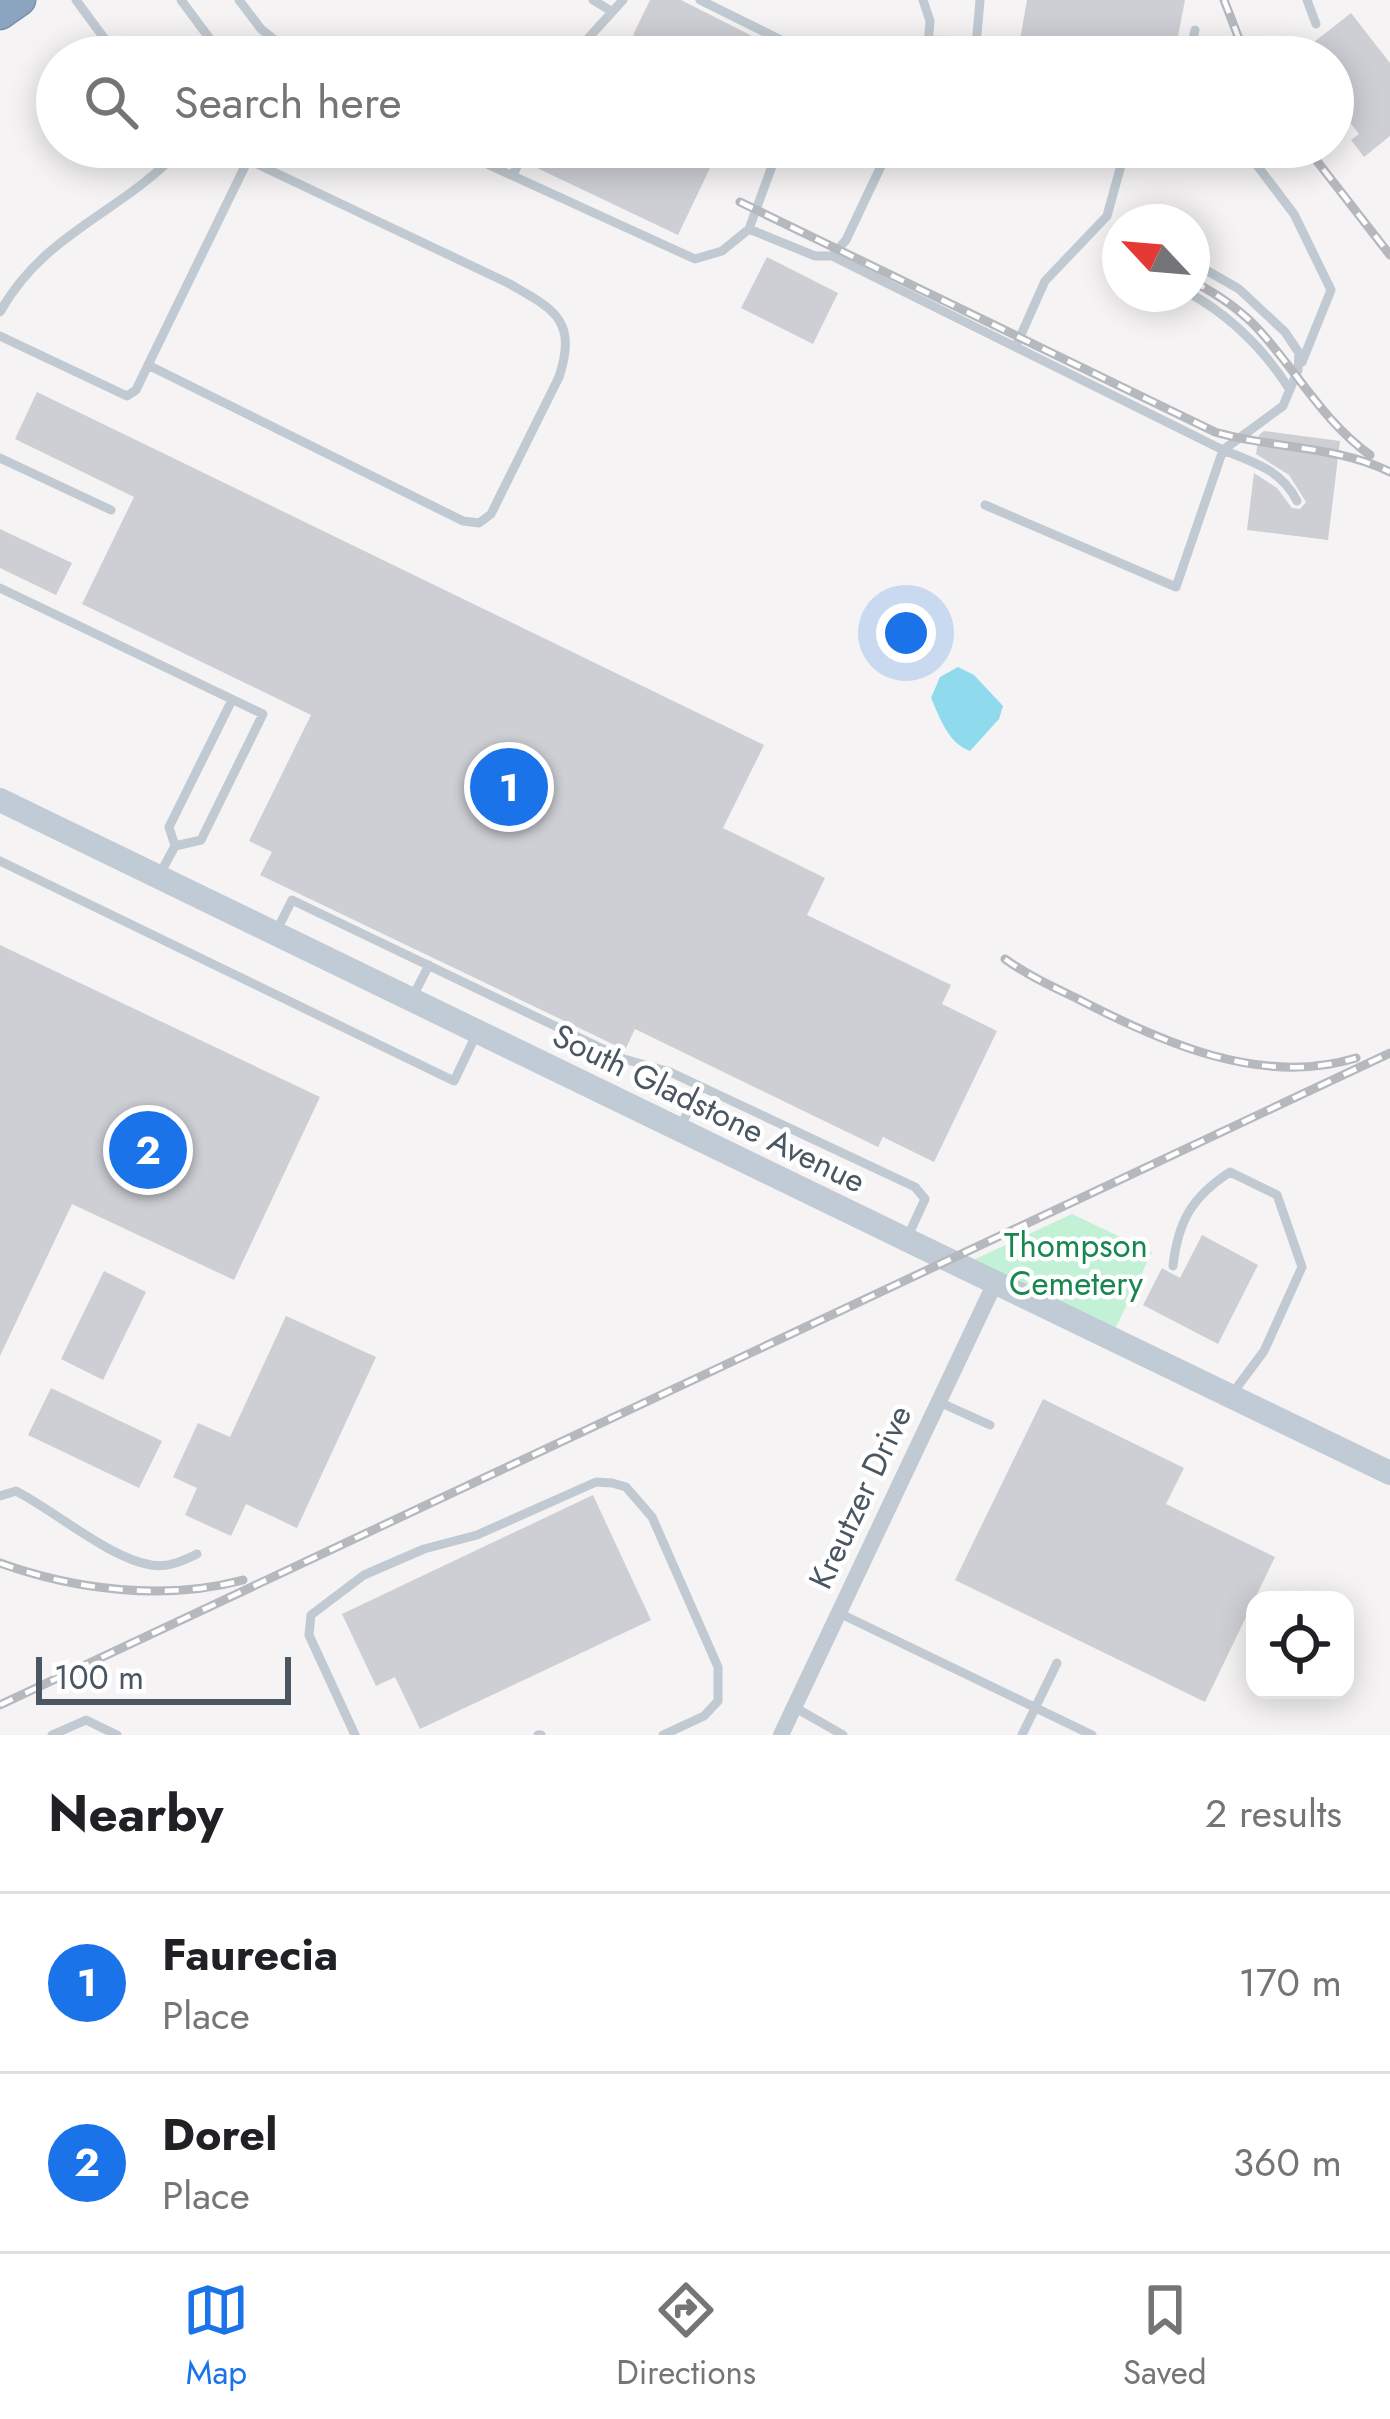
<!DOCTYPE html>
<html lang="en">
<head>
<meta charset="utf-8">
<style>
	body { margin:0; font-family:Jost,sans-serif; background:#f2f2f2; color:#202124 }
	.controls { position:absolute; right:36px; bottom:36px; display:grid; overflow:hidden; border-radius:24px; box-shadow:0 6px 30px #0003 }
	.controls button { width:108px; height:108px; display:grid; place-items:center; padding:0; border:0; border-bottom:3px solid #e0e0e0; background:#fff; color:#202124; font:60px sans-serif }
	.compass { position:absolute; left:1102px; top:204px; width:108px; height:108px; border-radius:50%; background:#fff; box-shadow:0 6px 30px #0003; rotate:296deg }
	.scale { position:absolute; left:36px; bottom:30px; width:255px; box-sizing:border-box; padding-left:12px; border:6px solid #4a5661; border-top:0; font-size:33px; line-height:42px; white-space:nowrap; color:#4a5661; -webkit-text-stroke:9px #fff; paint-order:stroke }
	.you { position:absolute; left:906px; top:633px; width:42px; height:42px; margin:-30px; border:9px solid #fff; border-radius:50%; background:#1a73e8; box-shadow:0 0 0 18px #1a73e833 }
	.badge { display:grid; place-items:center; width:78px; height:78px; border-radius:50%; background:#1a73e8; color:#fff; font-size:39px; font-weight:700 }
	.pin { position:absolute; translate:-50% -50%; border:6px solid #fff; box-shadow:0 3px 12px #0006 }
	.list { margin:0; padding:0; list-style:none }
	h2 { display:flex; justify-content:space-between; align-items:center; height:156px; margin:0; padding:0 48px; font-size:51px }
	h2 small { font-size:39px; font-weight:400; color:#757577 }
	.list li { display:grid; grid-template-columns:78px 1fr auto; gap:36px; align-items:center; box-sizing:border-box; height:180px; padding:0 48px; border-top:3px solid #e0e0e0 }
	.list b { display:block; font-size:45px; white-space:nowrap }
	.list p { margin:0; font-size:39px; white-space:nowrap; color:#757577 }
	.list em { font-size:39px; font-style:normal; color:#757577 }
	.icon { flex:none; width:66px; height:66px; fill:none; stroke:currentColor; stroke-width:2; stroke-linecap:round; stroke-linejoin:round }
	.map { position:relative; flex:none; width:1390px; height:1735px; overflow:hidden }
	.search { position:absolute; background:#fff; box-shadow:0 6px 30px #0003; left:36px; right:36px; top:36px; height:132px; display:flex; align-items:center; gap:30px; box-sizing:border-box; padding:0 42px; border-radius:66px; color:#757577; font-size:45px }
	.sheet { height:516px; background:#fff }
	nav { display:flex; justify-content:space-around; align-items:center; box-sizing:border-box; height:168px; border-top:3px solid #e0e0e0; background:#fff; font-size:33px; color:#757577 }
	nav a { display:grid; justify-items:center; gap:6px }
	nav .on { color:#1a73e8 }
	.map>svg:first-child { display:block }
	.green { fill:#c3f1d5 }
	.water { fill:#90daee }
	.building { fill:#cdcfd5 }
	.lines { fill:none; stroke-linecap:round; stroke-linejoin:round }
	.highway-casing { stroke:#7690ad; stroke-width:33 }
	.lane { stroke:#c1cad2; stroke-width:9 }
	.street { stroke:#c1cad2; stroke-width:16 }
	.secondary { stroke:#c1cbd6; stroke-width:24 }
	.highway { stroke:#8ba5c1; stroke-width:30 }
	.rail-casing { stroke:#b5b8bd; stroke-width:9 }
	.rail { stroke:#fff; stroke-width:4.5; stroke-dasharray:14; stroke-linecap:butt }
	.labels { text-anchor:middle; dominant-baseline:central; stroke-width:9; stroke-linejoin:round; paint-order:stroke }
	.street-label { font-size:33px; fill:#4a5661; stroke:#fff }
	.park-label { font-size:33px; fill:#17864f; stroke:#fff }
</style>
</head>
<body>
<div class="map">
<svg width="1390" height="1735" viewBox="0 0 1390 1735">
	<rect width="100%" height="100%" fill="#f5f3f3"/>
	<path class="green" d="M1072 1214 1152 1252 1114 1331 971 1261Z"/>
	<path class="water" d="M958 667 974 675 1003 706 999 719 970 751C948 743 940 718 931 698L940 677Z"/>
	<path class="building" d="M650 0H681L780 50 784 57H630L639 38 633 35Z
		M1027 0H1185L1174 57H1017Z
		M1351 13 1390 63V136L1364 157 1351 140 1359 134 1333 101V57H1295Z
		M547 147H720L678 235 537 168Z
		M767 257 838 293 813 344 741 308Z
		M37 392 764 745 723 828 825 878 807 915 951 985 942 1004 997 1031 934 1162 883 1137 878 1147 635 1029 625 1050 260 875 272 852 249 841 311 715 82 604 134 497 15 439Z
		M1264 431 1340 441 1328 540 1247 530 1254 473 1277 488 1292 508 1300 509 1306 502 1289 475 1256 454 1259 435Z
		M0 529 72 563 56 595 0 568Z
		M0 945 320 1097 234 1280 72 1204 0 1356Z
		M1202 1235 1258 1265 1218 1344 1143 1305 1162 1268 1180 1278Z
		M104 1271 146 1292 103 1380 61 1359Z
		M286 1316 376 1357 297 1528 246 1504 231 1536 185 1515 197 1488 173 1477 198 1423 230 1437Z
		M51 1388 162 1441 139 1488 28 1435Z
		M1043 1399 1184 1468 1166 1504 1275 1557 1205 1702 955 1580Z
		M593 1495 651 1620 420 1729 395 1677 376 1686 342 1614Z"/>
	<g class="lines">
		<defs>
			<path id="highway" d="M0 14 20 0"/>
		</defs>
		<use href="#highway" class="highway-casing"/>
		<path class="lane" d="M76 0 118 57
			M181 0 213 43
			M239 0 261 29 296 57
			M593 0 611 11
			M700 0 787 43 794 57
			M923 0 930 21 927 57
			M1307 0 1316 24
			M928 40 975 41
			M571 57 623 0
			M975 57 980 0
			M1189 57 1195 30
			M465 147 489 165 695 259 722 251 749 229 815 256H832L846 240 890 147
			M1243 147 1294 214 1331 290 1302 362
			M513 175 526 147
			M749 229 779 147
			M832 256 1223 450C1253 462 1282 470 1297 501
			M1191 294C1233 318 1264 349 1290 390
			M0 312C46 230 124 213 182 147
			M0 336 127 396 136 390 148 365 463 521 479 523 491 514 559 377C578 319 553 309 508 283L221 147
			M1016 346 1045 281 1107 216 1126 147
			M148 365 248 160
			M0 458 111 510
			M985 505 1176 587 1223 450 1283 406 1298 370 1299 353 1285 332 1239 289 1192 262
			M0 588 263 714 201 840 175 846 161 872
			M175 846 169 827 232 700
			M0 861 454 1081 477 1033
			M275 934 292 900 624 1059 670 1072 915 1187 925 1199 908 1236
			M412 998 429 965
			M681 1126 700 1087
			M1173 1266C1178 1221 1192 1197 1230 1172L1277 1195 1302 1267 1264 1351 1232 1394
			M939 1402 990 1425
			M0 1496 16 1491C55 1511 109 1558 151 1565 167 1568 183 1561 197 1554
			M839 1613 1092 1735
			M794 1707 843 1735
			M52 1735 86 1720 117 1735
			M355 1735 309 1635 311 1615 364 1575 424 1549 477 1535 596 1482 612 1483 626 1487 652 1517 718 1667V1701L704 1716 663 1735
			M538 1735H541
			M1022 1735 1057 1663"/>
		<path class="street" d="M781 1735 994 1285"/>
		<path class="secondary" d="M0 800C463 1024 926 1250 1390 1473"/>
		<use href="#highway" class="highway"/>
		<defs>
			<path id="rail" d="M1224 0 1246 57
				M1306 147 1390 255
				M740 202 1215 432C1273 449 1335 445 1390 472
				M1192 281C1217 294 1240 309 1259 330 1298 373 1323 421 1370 455
				M1005 959C1027 975 1053 987 1078 999 1161 1042 1261 1087 1356 1058
				M0 1563C75 1590 165 1601 243 1580
				M0 1705 1390 1053"/>
		</defs>
		<use href="#rail" class="rail-casing"/>
		<use href="#rail" class="rail"/>
	</g>
	<g class="labels">
		<g class="street-label">
			<text transform="translate(709 1108) rotate(26)">South Gladstone Avenue</text>
			<text transform="translate(860 1497) rotate(-65)">Kreutzer Drive</text>
		</g>
		<g class="park-label">
			<text x="1076" y="1245">Thompson<tspan x="1076" dy="38">Cemetery</tspan></text>
		</g>
	</g>
</svg>
<div class="controls">
<button><svg class="icon" aria-label="locate" viewBox="0 0 24 24"><circle cx="12" cy="12" r="6"/><path d="M12 2v4M12 18v4M2 12h4M18 12h4"/></svg></button>
</div>
<svg class="compass" viewBox="-18 -18 36 36"><path d="M0-13l5 13h-10z" fill="#e53935"/><path d="M0 13l5-13h-10z" fill="#757577"/></svg>
<div class="scale">100 m</div>
<div class="you"></div>
<div class="pin badge" style="left:509px;top:787px">1</div>
<div class="pin badge" style="left:148px;top:1150px">2</div>
<div class="search"><svg class="icon" aria-label="search" viewBox="0 0 24 24"><circle cx="10" cy="10" r="6"/><path d="M15 15l6 6"/></svg>Search here</div>
</div>
<section class="sheet">
<h2>Nearby<small>2 results</small></h2>
<ul class="list">
<li><span class="badge">1</span><div><b>Faurecia</b><p>Place</p></div><em>170 m</em></li>
<li><span class="badge">2</span><div><b>Dorel</b><p>Place</p></div><em>360 m</em></li>
</ul>
</section>
<nav>
<a class="on"><svg class="icon" aria-label="map" viewBox="0 0 24 24"><path d="M3 6l6-2 6 2 6-2v14l-6 2-6-2-6 2zM9 4v14M15 6v14"/></svg>Map</a>
<a><svg class="icon" aria-label="directions" viewBox="0 0 24 24"><path d="M12 3l9 9-9 9-9-9zM9 14v-3h6M13 9l2 2-2 2"/></svg>Directions</a>
<a><svg class="icon" aria-label="saved" viewBox="0 0 24 24"><path d="M7 4h10v16l-5-4-5 4z"/></svg>Saved</a>
</nav>
</body>
</html>
